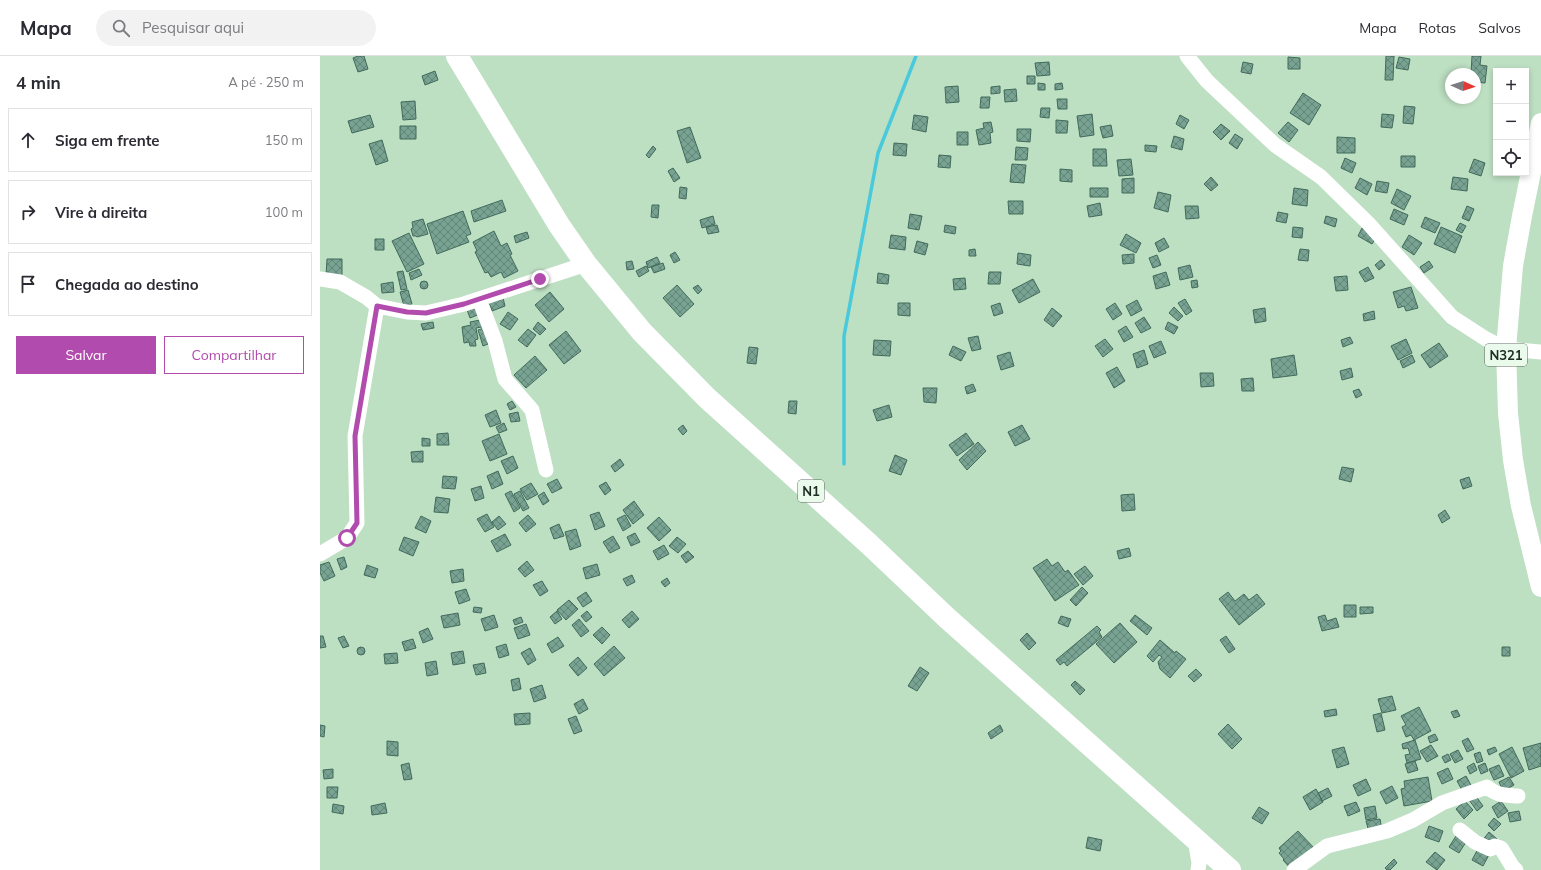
<!DOCTYPE html>
<html lang="pt">
<head>
<meta charset="utf-8">
<style>
	body { margin:0; font-family:Mulish,sans-serif; background:#f2f2f3; color:#2b2b33 }
	.controls { position:absolute; right:12px; top:12px; display:grid; overflow:hidden; border-radius:0px; box-shadow:0 2px 6px #0003 }
	.controls button { width:36px; height:36px; display:grid; place-items:center; padding:0; border:0; border-bottom:1px solid #e1e1e2; background:#fff; color:#2b2b33; font:20px sans-serif }
	.compass { position:absolute; left:1125px; top:12px; width:36px; height:36px; border-radius:50%; background:#fff; box-shadow:0 2px 6px #0003; rotate:93deg }
	.stop { position:absolute; width:12px; height:12px; margin:-9px; border:3px solid #b24bae; border-radius:50%; background:#fff }
	.stop.end { background:#b24bae; border-color:#fff; box-shadow:0 1px 4px #0008 }
	.list { margin:0; padding:0; list-style:none }
	h2 { display:flex; justify-content:space-between; align-items:center; height:52px; margin:0; padding:0 16px; font-size:17px }
	h2 small { font-size:13px; font-weight:400; color:#7c7c81 }
	.list li { display:grid; grid-template-columns:26px 1fr auto; gap:12px; align-items:center; box-sizing:border-box; height:64px; margin:0 8px 8px; padding:0 8px; border:1px solid #e1e1e2; border-radius:0px }
	.list b { display:block; font-size:15px; white-space:nowrap }
	.list em { font-size:13px; font-style:normal; color:#7c7c81 }
	.actions { display:flex; gap:8px; padding:12px 16px }
	.actions a { flex:1; padding:9px 0; border:1px solid #b24bae; border-radius:0px; text-align:center; font-size:14px; color:#b24bae }
	.actions .main { background:#b24bae; color:#fff }
	.icon { flex:none; width:22px; height:22px; fill:none; stroke:currentColor; stroke-width:2; stroke-linecap:round; stroke-linejoin:round }
	.map { position:relative; flex:none; width:1221px; height:814px; overflow:hidden }
	header { display:flex; align-items:center; gap:24px; box-sizing:border-box; height:56px; padding:0 20px; background:#fff; border-bottom:1px solid #e1e1e2 }
	header strong { font-size:19px }
	nav { display:flex; gap:22px; margin-inline-start:auto; font-size:14px }
	.search { width:280px; height:36px; background:#f2f2f3; display:flex; align-items:center; gap:10px; box-sizing:border-box; padding:0 14px; border-radius:22px; color:#7c7c81; font-size:15px }
	main { display:flex }
	aside { flex:1; background:#fff }
	.map>svg:first-child { display:block }
	.lines { fill:none; stroke-linecap:round; stroke-linejoin:round }
	.stream { stroke:#49c9dc; stroke-width:3.5 }
	.building { fill:url(#building-cross-hatch); stroke:#416a5b }
	.minor { stroke:#fff; stroke-width:15 }
	.major { stroke:#fff; stroke-width:20 }
	.highway { stroke:#fff; stroke-width:22 }
	.route { stroke:#b24bae; stroke-width:5 }
	.labels { text-anchor:middle; dominant-baseline:central; stroke-width:3; stroke-linejoin:round; paint-order:stroke }
	.shield { fill:#eafbec; stroke:#5d6b5f; stroke-width:1 }
	.shield-label { font-size:13px; font-weight:bold; fill:#202d22 }
</style>
</head>
<body>
<header>
<strong>Mapa</strong>
<div class="search"><svg class="icon" aria-label="search" viewBox="0 0 24 24"><circle cx="10" cy="10" r="6"/><path d="M15 15l6 6"/></svg>Pesquisar aqui</div>
<nav><a>Mapa</a><a>Rotas</a><a>Salvos</a></nav>
</header>
<main>
<aside>
<h2>4 min<small>A pé · 250 m</small></h2>
<ul class="list">
<li><svg class="icon" aria-label="ahead" viewBox="0 0 24 24"><path d="M12 20V5M6 11l6-6 6 6"/></svg><div><b>Siga em frente</b></div><em>150 m</em></li>
<li><svg class="icon" aria-label="right" viewBox="0 0 24 24"><path d="M7 20v-9h11M14 6l5 5-5 5"/></svg><div><b>Vire à direita</b></div><em>100 m</em></li>
<li><svg class="icon" aria-label="arrive" viewBox="0 0 24 24"><path d="M6 21V4h12l-3 4 3 4H6"/></svg><div><b>Chegada ao destino</b></div></li>
</ul>
<div class="actions"><a class="main">Salvar</a><a>Compartilhar</a></div>
</aside>
<div class="map">
<svg width="1221" height="814" viewBox="0 0 1221 814">
	<defs>
		<pattern id="building-cross-hatch" width="8" height="8" patternUnits="userSpaceOnUse"><rect width="8" height="8" fill="#78a393"/><path d="M0 0l8 8M0 8l8-8" fill="none" stroke="#628578"/></pattern>
	</defs>
	<rect width="100%" height="100%" fill="#bddfc2"/>
	<g class="lines">
		<path class="stream" d="M524 408V280L558 97 596 0"/>
	</g>
	<path class="building" d="M38 0H44L48 13 38 16 33 2Z
		M1066 0H1074L1073 24H1065Z
		M1152 0H1161L1160 9 1167 10 1165 27 1155 26V18H1151Z
		M968 1 980 2V13H968Z
		M1079 1 1090 3 1088 14 1076 12Z
		M729 6 730 19 717 20 715 7Z
		M923 6 933 8 931 18 921 16Z
		M115 15 118 24 105 29 102 20Z
		M707 20H715V28H707Z
		M718 27 725 28V34H718Z
		M742 27 743 33 735 34V28Z
		M638 30 639 46 626 47 625 31Z
		M680 30V37L671 38V31Z
		M696 33 697 45 685 46 684 34Z
		M983 37 1001 49 989 69 970 57Z
		M661 41H670L669 52H660Z
		M737 43H747V53H738Z
		M95 45 96 63 83 64 81 46Z
		M1084 50 1095 51 1093 68 1083 67Z
		M721 52H730L729 62 720 61Z
		M772 58 774 79 760 81 757 60Z
		M1062 58 1074 59 1072 72 1061 71Z
		M50 59 54 71 32 77 28 65Z
		M594 59 608 61 606 76 592 73Z
		M860 59 869 64 864 73 856 68Z
		M736 64 748 65 747 77H736Z
		M671 66 673 76 670 77 671 87 659 89 656 74 664 72 663 67Z
		M968 66 978 74 969 86 958 77Z
		M901 68 910 75 901 84 893 76Z
		M791 69 793 80 783 82 780 71Z
		M80 70H96V83H80Z
		M370 71 381 102 367 107 357 75Z
		M697 73H711L710 86 697 85Z
		M637 76H648V89H637Z
		M915 78 923 83 917 93 909 87Z
		M854 80 864 83 862 94 851 91Z
		M1017 81 1035 82V97H1017Z
		M62 84 68 105 56 109 49 88Z
		M574 87 587 88 586 100 573 99Z
		M825 89 837 90 836 96 825 95Z
		M333 90 336 93 329 102 326 99Z
		M696 91 708 92 707 104H695Z
		M773 93H786L787 110H773Z
		M619 99 631 100 630 112 618 111Z
		M1081 100H1095V111H1081Z
		M1025 102 1036 107 1032 117 1021 112Z
		M811 103 813 119 799 120 797 104Z
		M1154 103 1165 107 1161 120 1149 116Z
		M692 108 706 109 704 127 690 126Z
		M353 112 360 122 354 126 348 115Z
		M740 113 752 114V126L740 125Z
		M891 121 898 129 891 135 884 128Z
		M1133 121 1148 123 1147 135 1131 133Z
		M814 122V137H802V123Z
		M1040 122 1052 128 1047 139 1035 132Z
		M1057 125 1069 127 1067 137 1055 135Z
		M360 131 367 132 366 143 359 142Z
		M770 132H788V141H770Z
		M974 132 988 134 987 150 972 148Z
		M1077 133 1091 140 1084 154 1071 147Z
		M838 136 851 139 848 156 834 152Z
		M182 144 186 155 154 166 151 155Z
		M688 145H703V158H689Z
		M780 147 782 159 769 161 767 150Z
		M332 149H339L338 162 331 161Z
		M865 150H878L879 162 866 163Z
		M1147 150 1154 153 1149 165 1142 162Z
		M1074 153 1088 159 1084 169 1070 163Z
		M143 155 151 178 146 180 149 186 117 198 107 168Z
		M958 156 968 158 966 167 956 165Z
		M590 158 602 160 599 174 588 172Z
		M393 160 395 168 382 172 380 164Z
		M1006 160 1017 163 1015 171 1004 167Z
		M1105 161 1120 167 1115 177 1101 171Z
		M103 163 108 178 97 181 96 180H93L91 173 93 172 92 166Z
		M1140 167 1146 170 1142 177 1136 174Z
		M397 169 399 176 388 178 386 171Z
		M625 169 636 171 635 178 624 176Z
		M973 171 983 172 982 182 972 181Z
		M1121 171 1142 180 1135 197 1114 188Z
		M1042 172 1057 180 1052 188 1038 180Z
		M174 175 181 190 187 187 192 198 190 199 198 215 184 222 181 216 171 221 168 216 165 217 155 196 157 195 153 186Z
		M207 176 209 182 196 187 194 180Z
		M89 177 104 208 87 216 72 185Z
		M806 178 821 187 816 197 800 189Z
		M571 179 586 181 585 194 569 192Z
		M1089 179 1102 187 1094 199 1082 191Z
		M844 182 849 191 839 196 835 187Z
		M55 183H64V194H55Z
		M597 185 608 188 605 199 594 196Z
		M655 193 656 200H649V194Z
		M980 193 989 194 988 205 978 204Z
		M355 196 360 204 354 207 350 199Z
		M698 197 711 199 710 210 697 208Z
		M814 198V207L803 208 802 199Z
		M837 199 841 209 833 212 829 202Z
		M337 201 340 207 328 212 326 206Z
		M7 203H22V220H6Z
		M1061 204 1065 209 1059 214 1055 209Z
		M312 205 314 213 307 214 306 206Z
		M1109 205 1113 211 1104 217 1100 211Z
		M343 207 345 213 334 217 331 211Z
		M870 209 873 221 860 224 858 212Z
		M326 210 329 215 319 221 316 215Z
		M1048 211 1054 222 1045 226 1039 216Z
		M99 213 102 219 91 224 89 217Z
		M83 215 87 233 81 234 77 216Z
		M669 216H681L680 228H668Z
		M846 216 850 229 836 233 833 220Z
		M558 217 569 219 568 228 557 227Z
		M1027 220 1028 234 1016 235 1014 221Z
		M645 222 646 233 634 234 633 223Z
		M713 223 720 236 699 247 692 234Z
		M877 224 878 231 872 232 871 225Z
		M100 229a4 4 0 1 1 8 0a4 4 0 1 1-8 0Z
		M73 226 74 236 62 237 61 228Z
		M357 229 374 248 360 261 343 242Z
		M378 229 382 234 378 238 373 232Z
		M1091 231 1098 252 1086 255 1084 250 1078 252 1073 236Z
		M88 234 92 248 84 250 80 236Z
		M230 236 244 253 229 266 215 249Z
		M183 242 185 250 172 255 169 247Z
		M865 243 872 255 866 259 858 247Z
		M817 244 822 254 811 260 806 250Z
		M156 247 160 258 150 262 146 251Z
		M578 247H590V260L578 259Z
		M680 247 683 257 674 260 671 250Z
		M795 247 802 258 793 264 786 253Z
		M854 251 863 260 858 265 849 257Z
		M732 252 742 260 733 271 724 264Z
		M945 252 946 265 935 267 933 254Z
		M1054 255 1055 263 1044 265 1043 258Z
		M188 256 198 263 190 274 180 268Z
		M824 261 831 272 821 277 815 267Z
		M160 264 162 271 156 272 158 283 155 284 156 290H150L149 286 144 287 142 271 151 269 150 266Z
		M113 266 114 272 103 274 101 268Z
		M218 266 226 273 220 279 213 273Z
		M848 266 858 271 854 278 845 273Z
		M806 270 813 281 804 286 798 275Z
		M167 271 173 286 163 290 158 274Z
		M208 273 216 279 207 291 198 284Z
		M246 275 261 295 244 308 229 289Z
		M658 280 661 293 652 295 648 282Z
		M1030 281 1033 287 1023 291 1021 284Z
		M785 283 793 293 783 301 775 290Z
		M1086 283 1092 297 1078 304 1071 290Z
		M554 284 571 285 570 300 553 299Z
		M841 285 846 297 834 302 829 290Z
		M1119 287 1128 300 1110 312 1101 299Z
		M633 290 646 296 641 305 629 299Z
		M429 291 438 292 436 308 427 307Z
		M824 294 828 308 817 312 813 298Z
		M690 296 694 310 681 314 677 300Z
		M974 299 977 319 953 322 951 303Z
		M1092 299 1095 306 1083 312 1080 305Z
		M215 300 227 314 206 332 194 319Z
		M797 311 805 325 794 332 786 317Z
		M1031 312 1033 321 1022 324 1020 315Z
		M880 317H893L894 330 881 331Z
		M933 322 934 335H922L921 323Z
		M653 328 656 335 647 338 645 331Z
		M603 332H617L616 347 604 346Z
		M1039 333 1042 339 1036 342 1033 335Z
		M192 345 196 351 190 354 187 348Z
		M469 345H477L476 358 468 357Z
		M569 349 572 361 557 365 553 354Z
		M176 354 181 367 170 371 165 359Z
		M198 356 200 365 191 366 189 358Z
		M184 367 187 374 179 377 176 371Z
		M363 369 367 375 363 379 358 373Z
		M702 369 710 383 695 390 688 376Z
		M128 377 129 389H117V378Z
		M646 377 654 388 637 400 629 389Z
		M179 378 187 398 170 405 162 385Z
		M102 382 110 383V390H102Z
		M658 386 666 395 647 414 639 404Z
		M103 395V406H92L91 396Z
		M575 399 587 404 581 419 569 415Z
		M193 400 198 412 187 418 181 405Z
		M300 403 304 409 295 416 291 410Z
		M1022 411 1034 413 1031 426 1019 423Z
		M178 415 183 428 172 433 167 420Z
		M123 420 137 421 135 433 122 432Z
		M1149 421 1152 430 1143 433 1140 424Z
		M237 423 242 432 232 437 227 428Z
		M286 426 291 434 285 439 279 430Z
		M211 427 218 438 207 444 200 433Z
		M161 430 164 442 155 445 151 433Z
		M191 435 200 452 194 456 185 438Z
		M200 435 209 452 203 455 194 438Z
		M224 436 229 445 223 449 218 440Z
		M814 438 815 454 802 455 801 439Z
		M116 441 130 443 128 457 114 456Z
		M314 445 324 459 313 468 303 454Z
		M1125 454 1130 462 1122 467 1118 459Z
		M279 456 285 470 275 474 270 459Z
		M167 458 174 471 165 476 157 463Z
		M208 459 216 468 206 476 199 467Z
		M305 459 311 470 303 475 297 463Z
		M101 460 111 465 106 477 95 472Z
		M179 460 186 468 178 474 172 466Z
		M339 461 351 474 339 485 327 472Z
		M239 468 244 480 234 483 230 472Z
		M256 473 261 490 250 494 245 476Z
		M315 477 320 486 311 490 307 481Z
		M185 478 191 489 177 496 171 485Z
		M293 480 300 492 290 497 283 486Z
		M84 481 99 486 93 500 79 494Z
		M357 481 366 488 358 497 349 490Z
		M344 489 349 498 338 504 333 495Z
		M809 492 811 500 799 503 797 495Z
		M368 495 374 501 366 507 361 500Z
		M24 501 27 511 21 514 17 503Z
		M727 503 732 510 738 506 745 516 748 514 759 529 735 545 713 512Z
		M207 505 214 514 205 521 198 513Z
		M9 506 15 520 4 525 0 517V509Z
		M277 508 280 519 266 523 263 512Z
		M47 509 58 513 55 522 44 519Z
		M765 510 773 520 763 529 754 518Z
		M143 513 144 525 132 527 130 515Z
		M312 519 315 526 307 530 303 523Z
		M347 522 350 527 345 531 341 526Z
		M222 525 228 535 220 540 213 529Z
		M762 531 768 537 756 550 750 544Z
		M146 533 150 544 139 548 135 536Z
		M266 536 272 545 263 551 257 542Z
		M908 536 915 545 924 538 929 544 937 538 945 548 919 569 899 543Z
		M249 544 258 553 246 564 237 554Z
		M1024 549H1036V561H1024Z
		M154 551 162 552 161 557 153 556Z
		M1040 551H1053V557L1040 558Z
		M237 555 242 563 235 568 230 561Z
		M267 555 272 561 266 566 261 560Z
		M312 555 319 563 309 572 302 564Z
		M138 557 140 569 124 572 121 560Z
		M174 559 178 571 165 575 161 563Z
		M815 559 832 572 827 579 810 565Z
		M1005 559 1007 565 1016 562 1019 571 1002 575 998 561Z
		M741 560 751 563 748 571 738 567Z
		M201 561 203 566 195 569 193 564Z
		M259 563 269 575 261 581 252 569Z
		M800 567 817 586 794 607 776 588Z
		M206 568 210 579 198 583 194 572Z
		M777 570 781 574 779 576 782 581 747 610 744 606 740 609 736 604Z
		M282 571 290 579 282 588 273 579Z
		M108 572 113 583 103 587 99 576Z
		M707 577 716 587 709 594 700 584Z
		M0 580H3L6 591 0 592Z
		M24 580 29 590 23 592 18 582Z
		M906 580 915 593 909 597 900 584Z
		M238 581 244 590 232 597 227 588Z
		M93 583 96 592 85 595 82 586Z
		M840 584 855 597 856 595 866 603 850 622 840 613 838 606 842 601 839 599 833 606 827 600Z
		M186 588 189 599 179 602 176 591Z
		M294 590 305 602 284 620 274 608Z
		M37 595a4 4 0 1 1 8 0a4 4 0 1 1-8 0Z
		M1182 591H1190V600H1182Z
		M210 592 216 604 208 609 201 597Z
		M143 595 145 607 133 609 131 597Z
		M77 597 78 607 65 608 64 598Z
		M258 601 267 612 258 620 249 609Z
		M116 605 118 618 107 620 105 607Z
		M164 607 166 617 156 619 153 609Z
		M600 611 609 617 597 635 588 630Z
		M876 613 882 619 874 626 868 620Z
		M199 622 201 633 193 635 191 624Z
		M755 625 765 634 760 639 751 629Z
		M222 629 226 642 214 646 210 633Z
		M1072 640 1076 654 1062 657 1058 643Z
		M263 643 268 653 259 658 254 648Z
		M1099 651 1111 675 1094 684 1091 679 1086 681 1082 671 1086 669 1081 660Z
		M1016 653 1017 659 1005 661 1004 655Z
		M1137 654 1140 660 1134 662 1131 656Z
		M210 657V668L195 669 194 658Z
		M1061 657 1065 674 1057 676 1053 659Z
		M256 660 262 675 254 678 248 663Z
		M908 668 922 683 912 693 898 678Z
		M0 669 5 670 4 681 0 680Z
		M680 669 683 675 671 683 668 677Z
		M1115 678 1118 684 1110 687 1108 681Z
		M1148 682 1154 693 1147 696 1142 685Z
		M1095 684 1101 703 1087 707 1085 699 1090 698 1088 692 1083 693 1082 688Z
		M67 685 78 686V700L67 699Z
		M1221 687V710L1209 714 1203 692Z
		M1111 689 1118 700 1107 706 1100 695Z
		M1024 691 1029 708 1017 712 1012 694Z
		M1175 691 1177 695 1169 699 1167 694Z
		M1192 691 1204 715 1191 722 1179 698Z
		M1138 694 1143 703 1135 707 1130 698Z
		M1160 696 1163 705 1157 707 1154 698Z
		M1128 698 1131 704 1125 707 1122 701Z
		M1095 705 1098 714 1088 717 1085 708Z
		M89 707 92 723 84 724 81 709Z
		M1154 707 1157 714 1150 718 1147 711Z
		M1165 707 1168 715 1161 718 1158 710Z
		M1179 709 1184 720 1174 724 1169 713Z
		M1128 712 1133 723 1122 728 1117 717Z
		M13 713V722L4 723 3 714Z
		M1146 720 1152 731 1143 736 1137 725Z
		M1108 721 1112 745 1084 750 1081 733 1085 732 1084 725Z
		M1189 721 1194 729 1183 735 1179 726Z
		M1046 723 1051 734 1038 740 1033 729Z
		M1072 730 1078 742 1066 748 1060 736Z
		M7 731H18L17 742H7Z
		M1008 732 1012 740 1002 745 998 737Z
		M996 733 1003 746 990 754 983 741Z
		M1155 739 1163 750 1157 755 1149 744Z
		M1145 745 1153 754 1144 763 1136 753Z
		M1181 745 1188 755 1178 762 1172 751Z
		M1036 746 1040 755 1028 760 1024 750Z
		M65 747 67 757 52 759 51 750Z
		M13 748 24 750 23 758 12 756Z
		M1055 750 1057 762 1046 764 1044 752Z
		M939 751 949 757 942 768 932 762Z
		M1199 755 1201 764 1190 766 1188 757Z
		M1174 762 1181 768 1174 775 1168 769Z
		M1060 763 1062 774 1049 776 1046 765Z
		M1109 770 1123 775 1119 786 1105 781Z
		M978 775 995 793 971 813 963 804 964 803 959 797 961 795 959 792Z
		M1169 776 1177 783 1170 792 1162 785Z
		M1136 780 1146 786 1139 797 1129 791Z
		M768 781 782 784 780 795 766 792Z
		M1159 791 1170 797 1163 810 1152 804Z
		M1115 796 1125 804 1117 814 1106 806Z
		M1074 803 1077 807 1070 814H1067L1065 812Z"/>
	<g class="lines">
		<path class="minor" d="M867 0 887 25 955 89 1001 121 1048 167 1132 261 1166 283 1186 293 1221 296
			M0 223 20 226 46 241 57 250
			M159 243 175 285 185 323 212 354 226 414
			M0 498 27 482 37 467 35 380 57 250 87 256 106 257 144 248 266 208
			M1140 774 1155 786 1170 793 1175 790 1181 792 1192 810 1196 814
			M875 783 879 807 878 814
			M974 814 1007 790 1067 775 1093 764 1122 747 1167 731C1178 740 1184 739 1198 740"/>
		<path class="major" d="M1221 67 1202 160 1193 210 1186 293 1188 357 1193 404 1201 450 1221 531"/>
		<path class="highway" d="M137 0 239 169 266 208 322 276 387 342 549 488 627 562 910 814"/>
	</g>
	<g class="lines">
		<path class="route" d="M27 482 37 467 35 380 57 250 87 256 106 257 144 248 220 223"/>
	</g>
	<g class="labels">
		<g class="shield">
			<rect x="1165" y="288" width="42" height="22" rx="3"/>
			<rect x="478" y="424" width="26" height="22" rx="3"/>
		</g>
		<g class="shield-label">
			<text x="1186" y="299">N321</text>
			<text x="491" y="435">N1</text>
		</g>
	</g>
</svg>
<div class="controls">
<button>+</button>
<button>−</button>
<button><svg class="icon" aria-label="locate" viewBox="0 0 24 24"><circle cx="12" cy="12" r="6"/><path d="M12 2v4M12 18v4M2 12h4M18 12h4"/></svg></button>
</div>
<svg class="compass" viewBox="-18 -18 36 36"><path d="M0-13l5 13h-10z" fill="#e53935"/><path d="M0 13l5-13h-10z" fill="#7c7c81"/></svg>
<div class="stop" style="left:27px;top:482px"></div>
<div class="stop end" style="left:220px;top:223px"></div>
</div>
</main>
</body>
</html>
